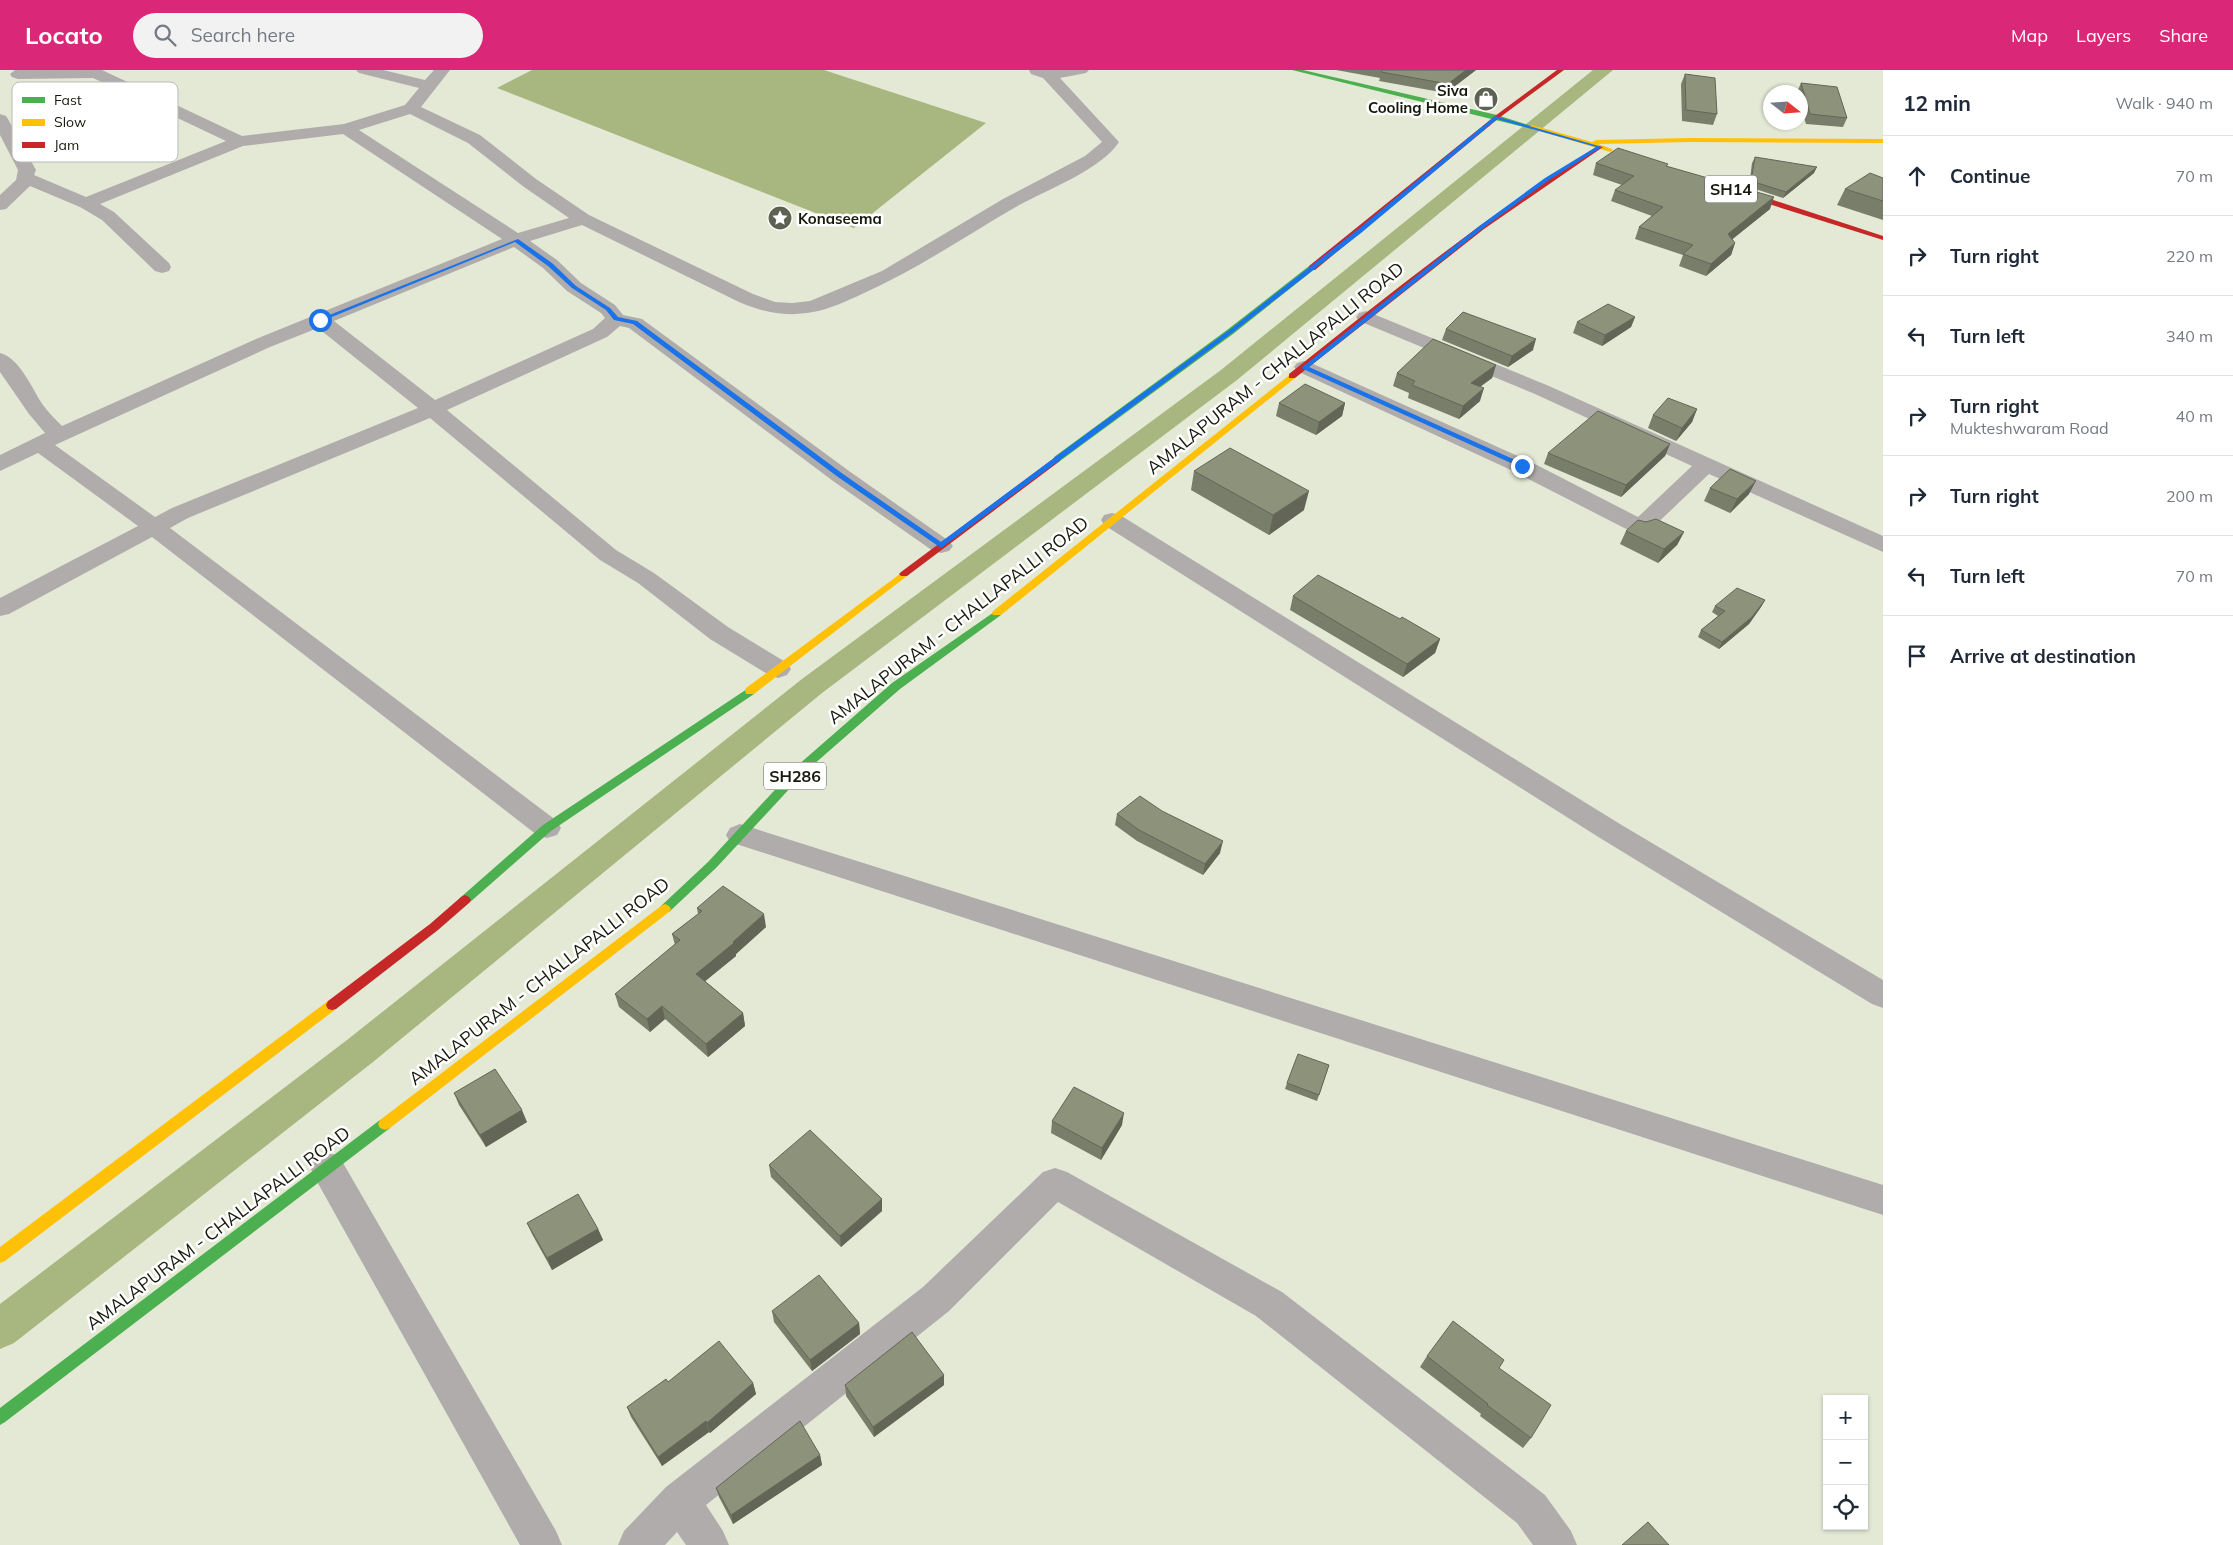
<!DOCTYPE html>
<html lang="en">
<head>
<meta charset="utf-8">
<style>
	body { margin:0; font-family:Mulish,sans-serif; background:#f2f2f3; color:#1f2937 }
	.controls { position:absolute; right:15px; bottom:15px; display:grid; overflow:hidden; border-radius:0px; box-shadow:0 1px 4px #0004 }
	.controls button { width:45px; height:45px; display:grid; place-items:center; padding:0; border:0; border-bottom:1px solid #e0e1e3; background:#fff; color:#1f2937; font:25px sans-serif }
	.compass { position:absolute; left:1763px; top:15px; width:45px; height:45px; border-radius:50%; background:#fff; box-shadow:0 1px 4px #0004; rotate:107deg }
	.stop { position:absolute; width:15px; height:15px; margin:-11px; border:4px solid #1a73e8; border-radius:50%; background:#fff }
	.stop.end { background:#1a73e8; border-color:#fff; box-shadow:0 1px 5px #0008 }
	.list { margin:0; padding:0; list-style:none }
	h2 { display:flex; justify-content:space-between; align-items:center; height:65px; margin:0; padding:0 20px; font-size:21px }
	h2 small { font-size:16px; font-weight:400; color:#747a83 }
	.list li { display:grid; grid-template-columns:32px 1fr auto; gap:15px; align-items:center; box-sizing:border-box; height:80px; padding:0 20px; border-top:1px solid #e0e1e3 }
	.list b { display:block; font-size:19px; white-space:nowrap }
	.list p { margin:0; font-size:16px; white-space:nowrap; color:#747a83 }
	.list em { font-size:16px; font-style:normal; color:#747a83 }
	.icon { flex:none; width:28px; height:28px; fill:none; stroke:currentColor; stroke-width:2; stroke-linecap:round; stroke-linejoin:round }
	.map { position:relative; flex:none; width:1883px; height:1475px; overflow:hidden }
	header { display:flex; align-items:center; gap:30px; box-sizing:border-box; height:70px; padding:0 25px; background:#db2777; color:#fff }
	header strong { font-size:24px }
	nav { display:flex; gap:28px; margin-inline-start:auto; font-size:18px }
	.search { width:350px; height:45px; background:#f2f2f3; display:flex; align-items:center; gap:12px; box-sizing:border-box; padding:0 18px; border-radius:28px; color:#747a83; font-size:19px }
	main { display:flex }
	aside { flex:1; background:#fff }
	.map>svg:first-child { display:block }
	.water { fill:#a8b67f }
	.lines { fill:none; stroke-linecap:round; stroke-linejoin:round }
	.canal { fill:#a8b67f; fill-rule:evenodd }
	.street { fill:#b1acac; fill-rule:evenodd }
	.fast { fill:#4caf50; fill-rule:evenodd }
	.slow { fill:#ffc107; fill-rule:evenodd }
	.jam { fill:#c62828; fill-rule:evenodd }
	.wall { fill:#797e6a }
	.shaded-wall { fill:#636656 }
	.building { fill:#8d927b; stroke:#636656 }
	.route { fill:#1a73e8 }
	.labels { text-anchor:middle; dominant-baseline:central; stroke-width:5; stroke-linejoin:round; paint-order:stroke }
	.far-poi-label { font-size:15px; font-weight:bold; fill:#16190c; stroke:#fff; text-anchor:end }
	.shield { fill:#fff; stroke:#5c5e55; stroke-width:1 }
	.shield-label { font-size:16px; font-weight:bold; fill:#16190c }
	.street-label { font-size:18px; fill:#16190c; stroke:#fff }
	.key { fill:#fff; stroke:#b9bab6; stroke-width:1 }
	.key-label { font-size:14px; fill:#16190c }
</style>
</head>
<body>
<header>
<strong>Locato</strong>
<div class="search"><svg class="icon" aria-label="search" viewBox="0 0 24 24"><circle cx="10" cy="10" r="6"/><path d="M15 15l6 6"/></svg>Search here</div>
<nav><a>Map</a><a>Layers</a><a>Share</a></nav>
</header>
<main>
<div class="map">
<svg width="1883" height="1475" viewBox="0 0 1883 1475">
	<rect width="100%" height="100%" fill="#e4e9d6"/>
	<path class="water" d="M532 0H824L986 53 854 158 497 18Z"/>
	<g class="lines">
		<path class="canal" d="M1593 0H1613L1237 310 822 623 373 992 14 1273 0 1279V1234L347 970 802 609 1221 300Z"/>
		<path class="street" d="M102 0 242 66 344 54 405 35 419 18 359 3 356 0H383L425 10 434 0H450L421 37 480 65 536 109 589 145 753 224 775 232 792 233 810 231 882 201 1003 129 1085 86 1102 72 1043 8 1031 4 1029 0H1089L1086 3 1060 8 1119 72C1100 101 1045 120 1014 138 964 167 916 200 862 224 847 231 830 239 813 242 784 247 766 243 739 232L582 155 530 171 557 190 581 213 615 235 623 245 642 249 849 401 949 471 953 476 949 481 941 483 933 481 833 411 629 258 620 256 607 267 447 340 616 480 654 503 728 557 787 593 791 599 787 605 778 608 769 605 710 569 638 513 600 490 430 348 188 448 170 458 557 751 561 758 557 765 547 768 537 765 152 467 9 544 0 546V528L138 456 38 383 0 401V385L45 363 29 344 0 302V283C20 288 32 319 43 335 48 342 55 349 62 356L256 269 502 169 343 64 243 76 100 134 114 142 169 193 171 197 169 201 162 203 155 201 102 150 80 137 30 116 6 139 0 140V125L16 110 18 100 0 65V44L6 46 8 49 36 100 34 105 86 127 226 71 93 8 18 9 12 7 10 4 15 0ZM410 44 468 73 524 117 569 148 518 163 359 60ZM514 177 543 198 567 221 601 243 605 248 593 259 435 330 334 251ZM318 258 418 338 172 438 155 447 55 375 270 277Z
			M1366 241 1549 316 1883 466V482L1709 404 1648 462 1640 464 1632 462 1513 401 1297 301 1294 297 1297 293 1304 291 1311 293 1529 391 1638 447 1692 396 1535 324 1359 251 1356 247 1359 243Z
			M1112 443 1120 445 1620 754 1883 910V938L1872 934 1600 768 1104 455 1101 450 1104 445Z
			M740 754 1883 1115V1145L730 772 726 765 730 758Z
			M327 1082 339 1086 556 1461 562 1475H520L315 1108 310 1097 315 1086Z
			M1055 1098 1067 1102 1282 1222 1545 1425 1571 1461 1577 1475H1533L1517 1453 1256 1246 1058 1132 949 1241 706 1435 723 1461 729 1475H686L677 1462 665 1475H618L624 1461 666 1417 923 1217 1043 1102Z"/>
		<path class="fast" d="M1292 0H1303L1497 45 1535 57 1532 59Z
			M1309 196 1316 198 1233 264 1060 391H1054V387L1227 260Z
			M997 540 1002 543 1001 545 900 619 805 702 716 798 669 842H661L659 839 661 836 708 792 797 696 892 613Z
			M750 617 755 621 754 624 551 761 469 833H461L459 830 461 827 543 755Z
			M385 1048 390 1050 392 1054 390 1058 5 1352 0 1355V1338L380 1050Z"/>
		<path class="slow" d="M1532 55 1592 72 1596 70 1691 68 1883 69V73L1691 72 1598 74 1612 79 1613 80 1610 82 1530 58 1529 57Z
			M1292 303 1295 304V308L1001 545H993L992 543 993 541Z
			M904 501 909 504 907 506 754 624H746L745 621 746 618Z
			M665 834 669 836 671 839 669 842 390 1058 385 1060 380 1058 378 1054 380 1050 661 836Z
			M332 930 336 931 338 935 336 939 5 1191 0 1193V1177L328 931Z"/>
		<path class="jam" d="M1557 0H1564L1499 48 1315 200H1309V196L1495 46Z
			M1598 76 1603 77 1484 159 1295 308H1289V304C1389 224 1489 144 1598 76Z
			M1734 119H1740L1883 166V170L1734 123Z
			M1057 386 1060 387V391L907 506H901L899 504 901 502Z
			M465 825 469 827 471 830 469 833 438 860 336 939 332 940 328 939 326 935 328 931 430 854 461 827Z"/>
	</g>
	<path class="wall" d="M1336 0H1476L1446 23 1379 11 1380 8Z
		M1685 4 1717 44 1713 55 1682 51 1681 14Z
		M1801 13 1847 48 1843 57 1806 54 1800 34V22H1797Z
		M1755 87 1814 103 1783 128 1749 117 1752 93Z
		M1596 93 1668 94 1667 96 1770 139 1732 169 1735 173 1731 185 1706 206 1679 196 1683 185 1635 169 1639 157 1652 146 1611 131 1615 120 1622 115 1593 105Z
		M1883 108V150L1837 135 1845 119Z
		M1635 247 1631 257 1602 276 1573 263 1577 252Z
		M1446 259 1533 280 1508 297 1442 270Z
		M1496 295 1492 308 1480 317V331L1459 349 1408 328 1409 323 1393 316 1397 303Z
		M1279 333H1345L1342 346 1316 365 1276 346Z
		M1697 339 1692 352 1676 371 1648 358 1653 345Z
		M1670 374 1665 386 1621 427 1544 394 1548 383Z
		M1194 401 1304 440 1269 465 1191 420Z
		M1710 418 1749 424 1730 443 1704 431Z
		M1626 461 1684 462 1677 475 1658 493 1620 474Z
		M1293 526 1400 549 1440 569 1435 583 1403 607 1290 540Z
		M1765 530 1761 537 1749 554 1719 579 1698 567 1701 560 1718 546 1712 542 1715 536Z
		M1117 744 1220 783 1203 805 1137 771 1115 755Z
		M697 838 766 857 736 884V886L705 911 743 943 745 956 708 987 665 949 650 962 619 937 615 924 675 875 672 864 698 844Z
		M1329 995 1317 1031 1285 1019 1287 1013Z
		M454 1023 527 1052 486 1077 459 1035Z
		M1052 1051 1122 1055 1101 1090 1051 1063Z
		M769 1095 882 1129V1141L841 1177 771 1107Z
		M527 1153 598 1159 603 1170 552 1200 532 1164Z
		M772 1241 859 1253 860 1264 812 1301 774 1252Z
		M1427 1286 1499 1298 1531 1368 1523 1378 1480 1346 1481 1344 1420 1297Z
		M944 1305V1315L874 1367 846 1326 845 1315Z
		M668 1312 753 1313 756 1324 710 1363 709 1362 662 1396 631 1347 627 1337Z
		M820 1385 822 1395 733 1454 719 1427 716 1418Z"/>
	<path class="shaded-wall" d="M1466 0H1476L1446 23 1448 14Z
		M1817 97 1814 103 1783 128 1786 122Z
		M1774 127 1770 139 1724 176 1728 164Z
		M1735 173 1731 185 1706 206 1711 194Z
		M1635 247 1631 257 1602 276 1605 265Z
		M1536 269 1533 280 1508 297 1512 286Z
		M1496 295 1492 308 1467 326 1471 313Z
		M1484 318 1480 331 1459 349 1463 336Z
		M1345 333 1342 346 1316 365 1319 352Z
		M1697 339 1692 352 1676 371 1682 358Z
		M1670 374 1665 386 1621 427 1626 415Z
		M1756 411 1749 424 1730 443 1737 429Z
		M1309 421 1304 440 1269 465 1273 445Z
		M1684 462 1677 475 1658 493 1664 479Z
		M1765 530 1761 537 1749 554 1719 579 1722 572Z
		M1440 569 1435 583 1403 607 1407 594Z
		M1223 771 1220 783 1203 805 1205 794Z
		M764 844 766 857 736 884V886L698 917 696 904Z
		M662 936 665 949 650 962 647 949Z
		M743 943 745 956 708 987 706 974Z
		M522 1040 527 1052 486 1077 480 1065Z
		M1124 1043 1122 1055 1101 1090 1102 1078Z
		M882 1129V1141L841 1177 840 1166Z
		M598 1159 603 1170 552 1200 547 1188Z
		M859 1253 860 1264 812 1301 810 1290Z
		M944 1305V1315L874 1367 873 1357Z
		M753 1313 756 1324 710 1363 707 1353Z
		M706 1351 709 1362 662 1396 658 1387Z
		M820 1385 822 1395 733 1454 731 1445Z"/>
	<path class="building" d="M1382 0H1466L1448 14 1381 2Z
		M1685 4 1715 8 1717 44 1686 40Z
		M1801 13 1837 17 1847 48 1810 44Z
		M1618 78 1668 94 1666 96 1774 127 1728 164 1735 173 1711 194 1683 184 1693 175 1639 157 1663 137 1615 120 1634 106 1596 93Z
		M1755 87 1817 97 1786 122 1751 111Z
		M1870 103 1883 108V131L1845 119Z
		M1608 234 1635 247 1605 265 1577 252Z
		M1463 242 1536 269 1512 286 1446 259Z
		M1433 269 1496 295 1471 313 1484 318 1463 336 1412 315 1415 311 1397 303Z
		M1305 314 1345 333 1319 352 1279 333Z
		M1668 328 1697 339 1682 358 1653 345Z
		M1598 341 1670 374 1626 415 1548 383Z
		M1230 378 1309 421 1273 445 1194 401Z
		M1730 399 1756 411 1737 429 1710 418Z
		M1656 449 1684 462 1664 479 1626 461 1638 450 1646 452Z
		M1318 505 1400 549 1402 547 1440 569 1407 594 1293 526Z
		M1737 518 1765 530 1752 547 1722 572 1701 560 1725 541 1715 536Z
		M1140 726 1162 741 1223 771 1205 794 1139 760 1117 744Z
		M723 816 764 844 733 872 734 873 696 904 743 943 706 974 662 936 647 949 615 924 680 870 672 864 702 841 697 838Z
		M1298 984 1329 995 1319 1025 1287 1013Z
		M495 999 522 1040 480 1065 454 1023Z
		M1074 1017 1124 1043 1102 1078 1052 1051Z
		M810 1060 882 1129 840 1166 769 1095Z
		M578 1124 598 1159 547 1188 527 1153Z
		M819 1205 859 1253 810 1290 772 1241Z
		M1453 1251 1504 1290 1499 1298 1551 1335 1531 1368 1487 1335 1488 1334 1427 1286Z
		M912 1262 944 1305 873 1357 845 1315Z
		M719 1271 753 1313 707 1353 706 1351 658 1387 627 1337 666 1309 668 1312Z
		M800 1351 820 1385 731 1445 716 1418Z
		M1648 1452 1669 1475H1622Z"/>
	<path class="route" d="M1495 46 1602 77 1549 110 1482 159 1309 297 1524 394V397L1522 398 1301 298 1478 157 1545 108 1596 77 1497 49 1361 163 1232 263 941 478 838 407 633 254 614 250 606 240 572 218 548 196 515 172 322 251 317 250 518 169 552 193 576 216 610 238 618 247 637 251 843 404 941 472 1089 362 1228 261 1357 160Z"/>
	<defs>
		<symbol id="shop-disc" viewBox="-11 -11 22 22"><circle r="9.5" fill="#5e6253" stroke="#fff"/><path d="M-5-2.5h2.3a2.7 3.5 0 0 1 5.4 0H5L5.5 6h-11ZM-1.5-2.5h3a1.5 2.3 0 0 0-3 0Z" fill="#fff"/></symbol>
		<symbol id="sight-disc" viewBox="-11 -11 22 22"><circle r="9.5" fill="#5e6253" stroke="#fff"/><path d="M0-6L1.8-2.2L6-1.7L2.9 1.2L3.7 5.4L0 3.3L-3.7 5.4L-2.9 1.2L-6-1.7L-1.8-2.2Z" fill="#fff"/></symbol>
	</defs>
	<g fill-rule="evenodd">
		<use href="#shop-disc" x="1472" y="15" width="28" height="28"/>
		<use href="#sight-disc" x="766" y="134" width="28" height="28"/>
	</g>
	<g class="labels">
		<g class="far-poi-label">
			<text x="1468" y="20">Siva<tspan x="1468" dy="17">Cooling Home</tspan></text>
			<text x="798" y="148" text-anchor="start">Konaseema</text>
		</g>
		<g class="shield">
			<rect x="1705" y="105.5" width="52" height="27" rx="4"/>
			<rect x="764" y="692.5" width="62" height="27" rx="4"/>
		</g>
		<g class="shield-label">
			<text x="1731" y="119">SH14</text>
			<text x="795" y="706">SH286</text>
		</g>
		<g class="street-label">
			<text transform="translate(1275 298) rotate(-39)">AMALAPURAM - CHALLAPALLI ROAD</text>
			<text transform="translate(958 550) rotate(-38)">AMALAPURAM - CHALLAPALLI ROAD</text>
			<text transform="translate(539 911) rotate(-38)">AMALAPURAM - CHALLAPALLI ROAD</text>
			<text transform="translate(218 1158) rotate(-37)">AMALAPURAM - CHALLAPALLI ROAD</text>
		</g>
	</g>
	<rect x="12" y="12" width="166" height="80" rx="8" class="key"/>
	<rect x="22" y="27" width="23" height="6" fill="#4caf50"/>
	<rect x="22" y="49" width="23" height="7" fill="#ffc107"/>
	<rect x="22" y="72" width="23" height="6" fill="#c62828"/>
	<g class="key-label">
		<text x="54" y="35">Fast</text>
		<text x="54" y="57">Slow</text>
		<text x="54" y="80">Jam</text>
	</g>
</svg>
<div class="controls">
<button>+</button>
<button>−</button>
<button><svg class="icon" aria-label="locate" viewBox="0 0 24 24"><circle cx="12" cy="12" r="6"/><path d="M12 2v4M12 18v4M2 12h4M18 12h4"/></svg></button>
</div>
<svg class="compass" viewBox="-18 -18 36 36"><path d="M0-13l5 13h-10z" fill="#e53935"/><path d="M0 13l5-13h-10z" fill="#747a83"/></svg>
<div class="stop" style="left:320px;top:250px"></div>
<div class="stop end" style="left:1522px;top:396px"></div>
</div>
<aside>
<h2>12 min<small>Walk · 940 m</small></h2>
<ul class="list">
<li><svg class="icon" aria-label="ahead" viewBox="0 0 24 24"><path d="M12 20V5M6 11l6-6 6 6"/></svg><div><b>Continue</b></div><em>70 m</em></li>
<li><svg class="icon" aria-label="right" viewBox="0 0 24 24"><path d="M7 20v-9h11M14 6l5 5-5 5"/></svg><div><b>Turn right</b></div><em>220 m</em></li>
<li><svg class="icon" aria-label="left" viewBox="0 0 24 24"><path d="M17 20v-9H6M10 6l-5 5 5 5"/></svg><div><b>Turn left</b></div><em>340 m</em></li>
<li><svg class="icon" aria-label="right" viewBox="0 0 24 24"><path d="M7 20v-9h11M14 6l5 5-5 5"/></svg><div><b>Turn right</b><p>Mukteshwaram Road</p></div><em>40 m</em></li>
<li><svg class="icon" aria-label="right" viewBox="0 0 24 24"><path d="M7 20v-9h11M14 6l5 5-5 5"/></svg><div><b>Turn right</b></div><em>200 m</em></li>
<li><svg class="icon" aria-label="left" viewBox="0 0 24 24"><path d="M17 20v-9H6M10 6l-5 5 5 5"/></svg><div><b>Turn left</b></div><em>70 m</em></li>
<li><svg class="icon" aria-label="arrive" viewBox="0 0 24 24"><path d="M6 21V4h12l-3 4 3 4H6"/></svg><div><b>Arrive at destination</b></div></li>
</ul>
</aside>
</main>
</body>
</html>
